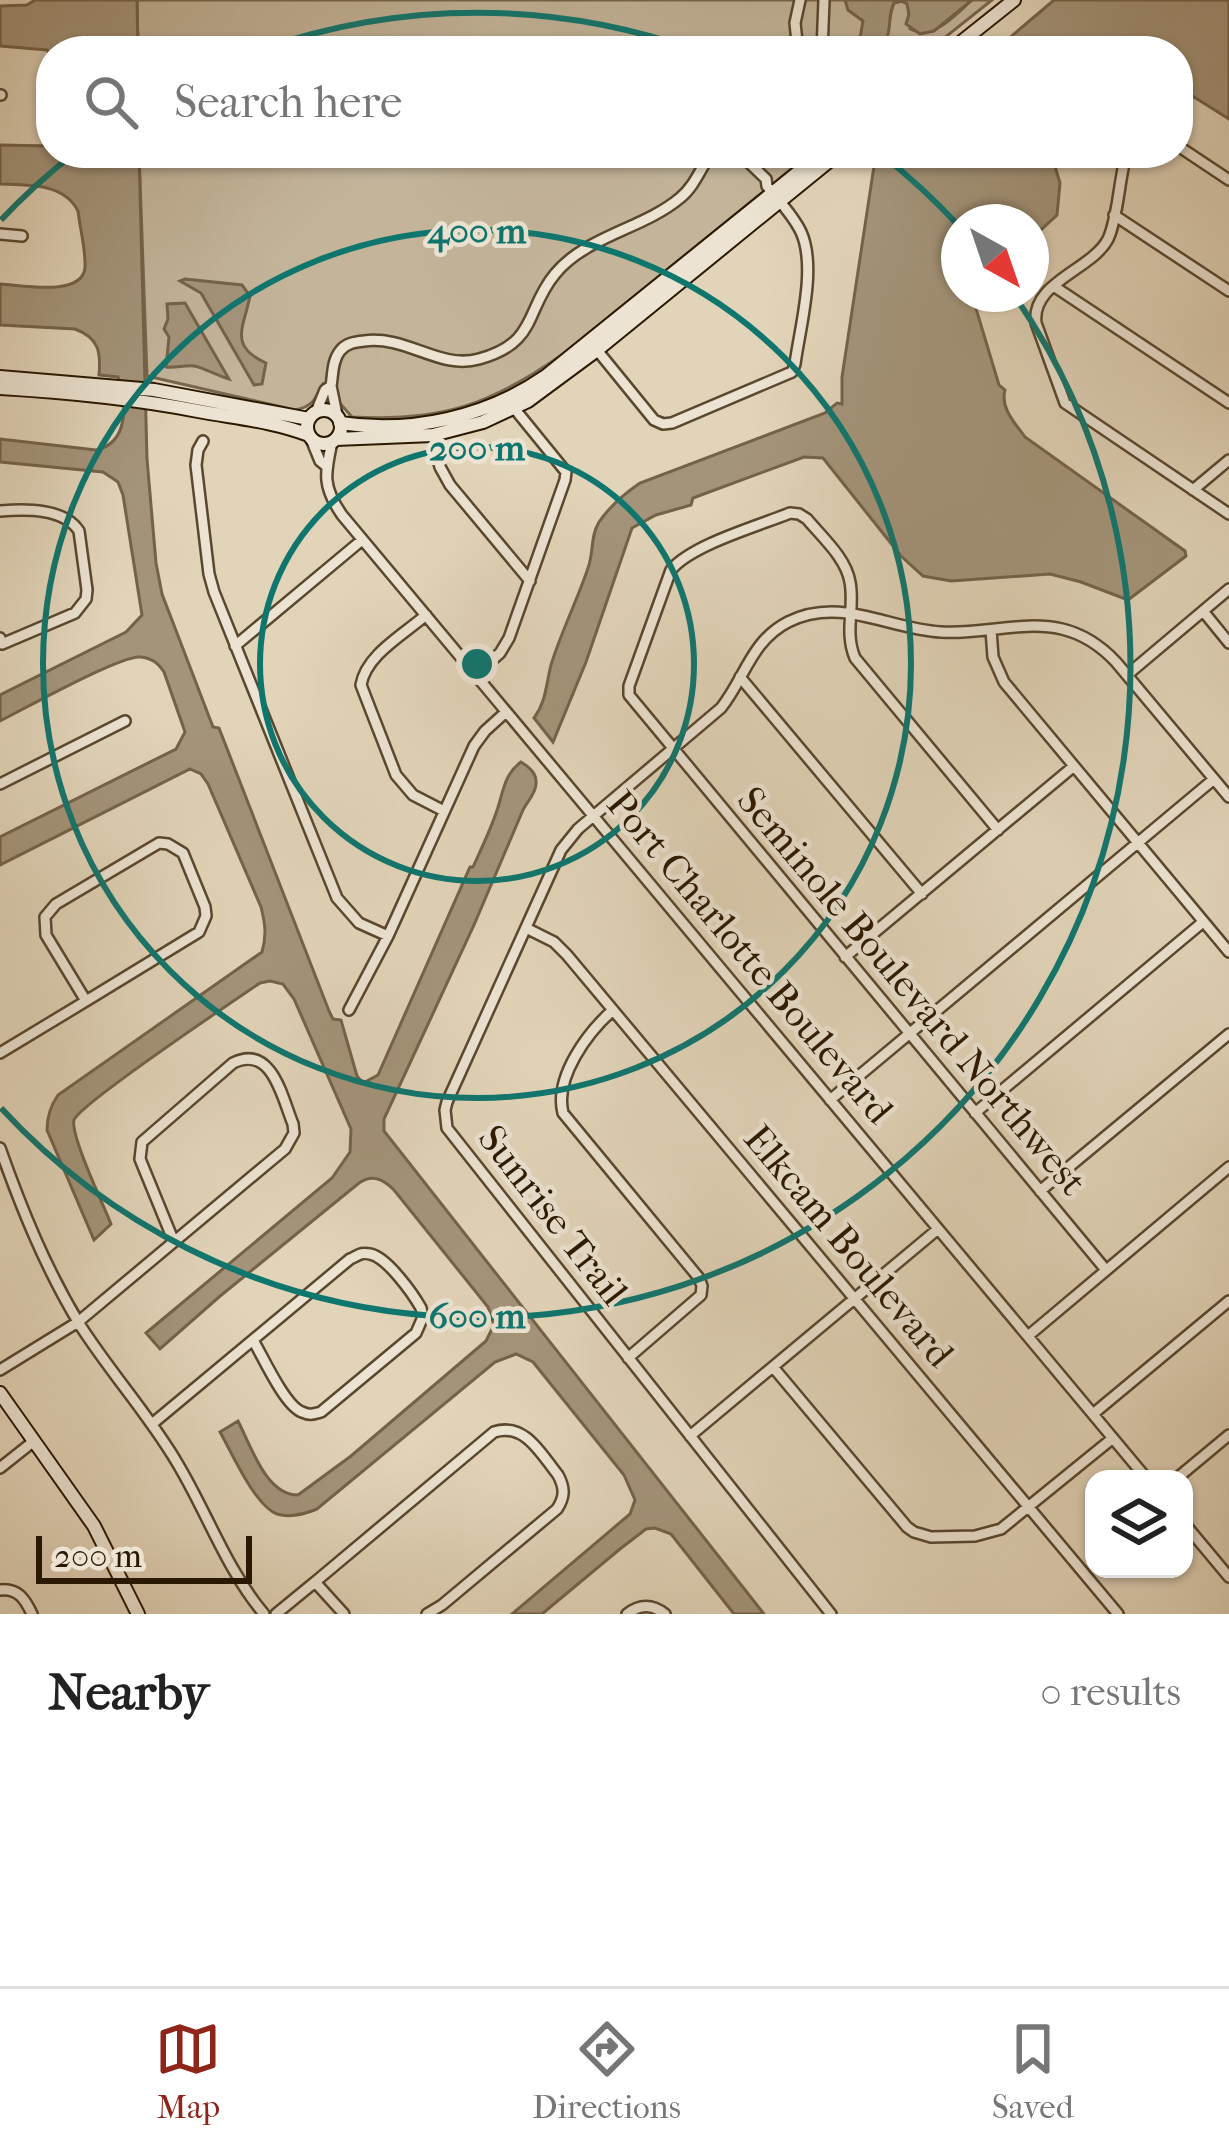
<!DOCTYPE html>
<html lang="en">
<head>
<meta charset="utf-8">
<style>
	body { margin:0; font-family:"IM FELL French Canon",serif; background:#f2f2f2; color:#222 }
	.controls { position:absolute; right:36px; bottom:36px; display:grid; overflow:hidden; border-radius:24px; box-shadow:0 3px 9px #0004 }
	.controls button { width:108px; height:108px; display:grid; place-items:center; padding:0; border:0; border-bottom:3px solid #e0e0e0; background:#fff; color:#222; font:60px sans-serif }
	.compass { position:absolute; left:941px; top:204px; width:108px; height:108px; border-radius:50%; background:#fff; box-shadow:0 3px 9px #0004; rotate:140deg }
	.scale { position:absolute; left:36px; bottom:30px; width:216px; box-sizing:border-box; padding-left:12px; border:6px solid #2b1800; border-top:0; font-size:33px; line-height:42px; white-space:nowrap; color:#2b1800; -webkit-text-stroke:9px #ece3d2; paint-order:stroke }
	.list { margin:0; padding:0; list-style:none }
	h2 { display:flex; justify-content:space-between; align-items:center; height:156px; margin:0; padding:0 48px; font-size:51px }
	h2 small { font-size:39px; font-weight:400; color:#767676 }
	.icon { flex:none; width:66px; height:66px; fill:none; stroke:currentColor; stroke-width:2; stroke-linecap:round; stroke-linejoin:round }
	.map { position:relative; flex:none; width:1229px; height:1614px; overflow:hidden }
	.search { position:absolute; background:#fff; box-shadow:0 3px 9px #0004; left:36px; right:36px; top:36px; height:132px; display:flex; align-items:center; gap:30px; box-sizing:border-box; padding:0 42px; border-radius:48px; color:#767676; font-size:45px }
	.sheet { height:372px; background:#fff }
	nav { display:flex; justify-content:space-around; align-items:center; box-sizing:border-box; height:168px; border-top:3px solid #e0e0e0; background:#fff; font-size:33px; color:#767676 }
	nav a { display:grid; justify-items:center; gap:6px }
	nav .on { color:#8f2418 }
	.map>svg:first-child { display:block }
	.green { fill:#c3b49a; stroke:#77664d; stroke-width:3 }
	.water { fill:#a4947a; stroke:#746249; stroke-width:3 }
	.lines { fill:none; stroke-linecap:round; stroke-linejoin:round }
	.street-casing { stroke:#59472e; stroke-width:14 }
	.secondary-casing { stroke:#2b1800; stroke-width:16 }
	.street { stroke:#ece3d2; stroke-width:9 }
	.secondary { stroke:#ece3d2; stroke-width:12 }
	.ring { fill:none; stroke:#0f766e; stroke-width:6 }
	.labels { text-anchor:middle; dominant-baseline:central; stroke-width:9; stroke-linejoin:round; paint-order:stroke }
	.street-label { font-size:39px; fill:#2b1800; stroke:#ece3d2 }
	.centre { fill:#0f766e; stroke:#ece3d2; stroke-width:6 }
	.ring-label { font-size:36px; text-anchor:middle; font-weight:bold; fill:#0f766e; stroke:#ece3d2; stroke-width:9; stroke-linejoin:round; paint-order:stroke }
</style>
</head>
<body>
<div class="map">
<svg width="1229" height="1614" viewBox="0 0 1229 1614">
	<rect width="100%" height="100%" fill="#e2d4b9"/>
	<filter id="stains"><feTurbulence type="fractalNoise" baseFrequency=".00167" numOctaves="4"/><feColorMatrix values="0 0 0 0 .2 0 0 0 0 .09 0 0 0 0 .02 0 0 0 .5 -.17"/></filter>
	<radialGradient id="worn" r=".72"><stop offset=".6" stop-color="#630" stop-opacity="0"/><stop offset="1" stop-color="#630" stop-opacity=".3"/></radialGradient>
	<path class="green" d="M137 0H855L863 22 861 37 866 51H138Z
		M972 0H992L933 47 919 51H876C893 38 886 20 894 3L902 1 908 4 910 29C933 41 955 15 972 0Z
		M139 153H811L563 354C491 405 441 422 352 417L337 400 336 386 323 384C316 399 312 407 295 410L147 376Z"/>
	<path class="water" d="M35 0H137L138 51H51V57L47 50 0 46V6L27 5Z
		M845 0H972L934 31 920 34 906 24 909 14 907 4 902 1 894 3C885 20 896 37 876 51H866L859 44 863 21 848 10Z
		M1054 0H1229V119L1178 87V51H994Z
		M0 145 51 146V153H139L147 459 156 563 162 594 213 727 219 728 329 1011 333 1019 341 1020 357 1076 363 1083 378 1075 470 867H473C482 847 493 825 499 804 504 787 506 773 521 762 529 767 537 773 536 784 536 793 527 802 523 810 506 849 490 887 474 925L384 1119V1131L764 1614H734L671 1534 655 1528 646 1529 620 1549 542 1614H512L630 1514 635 1500 624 1475 533 1362 516 1354 495 1362 317 1509C305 1514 290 1518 277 1514 255 1506 232 1453 220 1432L238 1421C251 1446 266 1495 298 1495L351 1456 486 1341 494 1325 488 1307 394 1190C383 1179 373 1174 359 1183L219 1297 160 1349 146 1333 332 1178 350 1152 351 1129 294 999 283 984 270 981 260 983C235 1000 80 1104 74 1120 70 1135 104 1206 111 1224L94 1240 47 1130C47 1117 51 1105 58 1095L262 952C267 935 265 923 261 907L208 784 201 774 190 769 0 865V837L176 749 185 732 164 672C158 663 152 658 140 657 121 655 24 709 0 721V695L126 632 142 615 123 495 118 482 103 472 0 462V439L96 450C129 443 127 403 118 377L99 375C101 352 99 338 75 329L0 325V284C22 285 82 297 85 268 86 250 80 229 78 211 64 183 28 185 0 184Z
		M876 153H1051L1060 183 1057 215 1031 239V222H959V294H975L974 302 999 385 1005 390C1000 408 1015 423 1025 437L1185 551 1186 556 1128 600 1081 582 1050 574 951 581 923 576 901 556 823 458 804 457 693 498 691 505 656 515 632 528 586 662 553 742 534 718C546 702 546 685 551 665 561 632 577 601 588 568 594 552 590 537 599 522 610 506 624 494 640 483L825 413 837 403 842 404V377Z
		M185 279 242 285 250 296C244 327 228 346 266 363L262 384 254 385 201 293 180 281Z
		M185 303 229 379C218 376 202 367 194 366 185 365 176 368 166 367L169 337 164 329 168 319 167 304Z"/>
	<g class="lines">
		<defs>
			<path id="street" d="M798 51 795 23 800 0
				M822 51 824 0
				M0 95H1
				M1178 146 1229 180
				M1129 153 1124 164C1119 185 1117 220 1108 239 1092 270 1031 282 1036 323L1065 403 1229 514
				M1114 215 1229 291
				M0 234 22 236
				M1055 287 1229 403
				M597 350 654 420 663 424 672 423 792 372 795 364C800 327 817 267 801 232 793 215 779 201 767 186L766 179 739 153
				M331 386C333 375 332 361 340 351 346 343 355 342 364 341 407 335 439 370 479 359 538 343 525 310 555 274 586 236 643 229 680 198 694 187 701 168 711 153
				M316 412 325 390 331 386 337 415
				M311 439 320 461 325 465
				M203 441 198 450 196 465 209 574 214 592 337 898 359 923 388 936
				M332 442C325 474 322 486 342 515L1147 1479
				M435 449 440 467 450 485 530 581
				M1193 490 1229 460
				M0 511C26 509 64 508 79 531L87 590 86 599 75 613 2 644 0 638
				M1203 611 1229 643
				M426 615C403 635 366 655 361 685L396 775 413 795 444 811
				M991 630 993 657 1004 682 1229 952
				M235 646 362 540
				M475 675 500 653 509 638 565 480 566 472 514 408
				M1127 675 1229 589
				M740 677 922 894
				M0 784 125 721
				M998 830 855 658C844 632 855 608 850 582 846 558 822 537 807 519L799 514 790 513C758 526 691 545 671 570L629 686V695L1106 1270
				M159 843 168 844 183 853 205 907 206 916 199 932 86 1001 46 935 45 917 56 904Z
				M526 928 554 942 567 955 1118 1614
				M845 957 1074 766
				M349 1010 388 936 474 746 485 731 506 712
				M613 1010C588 1032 554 1077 563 1113L699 1278 702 1286 701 1295 628 1358
				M0 1053 86 1001
				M830 1100 1214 779
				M975 1113 1203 922
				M0 1148C22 1210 46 1269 80 1325 110 1372 148 1414 176 1461 207 1512 226 1569 264 1614
				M1040 1191 1229 1034
				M1028 1336 1229 1167
				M773 1367 907 1527 914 1532 931 1537 975 1536 1001 1529 1113 1438
				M0 1370 78 1322 285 1149 294 1133 293 1124C282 1097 272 1044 233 1063L142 1142 140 1159 174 1242
				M1093 1414 1229 1301
				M152 1424 350 1259C359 1255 361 1252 370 1254 387 1257 413 1294 421 1308L423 1317 416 1333 321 1412C313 1414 311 1416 302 1412 285 1406 263 1357 253 1340
				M690 1436 938 1229
				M0 1468 34 1441
				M1176 1479 1229 1435
				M1184 1523 1229 1577
				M0 1590C18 1588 25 1599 32 1614
				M276 1614 315 1582
				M344 1614 315 1582 494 1432C525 1422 541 1454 558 1475 565 1488 565 1497 557 1509L442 1605 427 1614
				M627 1614C640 1604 652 1604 665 1614
				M831 1614 447 1128 445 1110 447 1102 561 850 578 829 721 708C745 678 751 641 788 622 841 596 888 629 941 632 981 635 1023 620 1062 629 1083 634 1101 646 1116 662L1229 797"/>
			<path id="secondary" d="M950 51 1014 0
				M0 377 154 390 309 419
				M0 388C67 392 132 398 198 411 235 418 273 421 309 435
				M307 427a17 17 0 1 1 34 0a17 17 0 1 1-34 0Z
				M340 423C411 434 487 417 546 376L822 153
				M336 439 433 435 483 422 528 401 597 350 839 153
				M0 1393 94 1526 138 1614"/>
		</defs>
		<use href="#street" class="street-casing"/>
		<use href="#secondary" class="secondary-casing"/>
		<use href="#street" class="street"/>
		<use href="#secondary" class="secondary"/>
	</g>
	<g class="ring">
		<circle cx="477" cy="664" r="217"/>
		<circle cx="477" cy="664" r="434"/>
		<path d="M1 220A651 651 0 0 1 72 155M260 50A651 651 0 0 1 694 50M882 155A651 651 0 0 1 957 224M1014 295A651 651 0 0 1 1 1108"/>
	</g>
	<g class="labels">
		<g class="street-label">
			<text transform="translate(750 957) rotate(50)">Port Charlotte Boulevard</text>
			<text transform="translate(912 991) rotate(50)">Seminole Boulevard Northwest</text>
			<text transform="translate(553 1215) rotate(52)">Sunrise Trail</text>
			<text transform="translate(849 1246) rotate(50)">Elkcam Boulevard</text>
		</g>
	</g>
	<circle cx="477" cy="664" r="18" class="centre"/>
	<g class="ring-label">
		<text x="477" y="243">400 m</text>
		<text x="477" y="460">200 m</text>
		<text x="477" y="1328">600 m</text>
	</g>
	<rect width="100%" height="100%" filter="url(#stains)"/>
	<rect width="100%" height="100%" fill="url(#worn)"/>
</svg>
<div class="controls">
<button><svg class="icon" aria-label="layers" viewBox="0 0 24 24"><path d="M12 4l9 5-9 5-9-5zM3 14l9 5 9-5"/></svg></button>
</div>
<svg class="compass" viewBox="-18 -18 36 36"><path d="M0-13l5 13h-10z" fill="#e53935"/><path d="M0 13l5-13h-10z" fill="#767676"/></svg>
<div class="scale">200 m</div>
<div class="search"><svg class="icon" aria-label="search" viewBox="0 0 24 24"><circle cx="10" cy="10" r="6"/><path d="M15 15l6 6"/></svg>Search here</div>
</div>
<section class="sheet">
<h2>Nearby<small>0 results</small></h2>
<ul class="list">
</ul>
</section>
<nav>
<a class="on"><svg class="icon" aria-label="map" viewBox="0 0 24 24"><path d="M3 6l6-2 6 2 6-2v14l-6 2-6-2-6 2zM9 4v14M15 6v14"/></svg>Map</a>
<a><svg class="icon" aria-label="directions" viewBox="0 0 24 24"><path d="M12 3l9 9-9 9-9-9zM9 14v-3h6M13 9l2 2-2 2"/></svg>Directions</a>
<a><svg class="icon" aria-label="saved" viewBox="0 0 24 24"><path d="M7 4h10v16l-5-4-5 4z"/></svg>Saved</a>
</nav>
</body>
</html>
